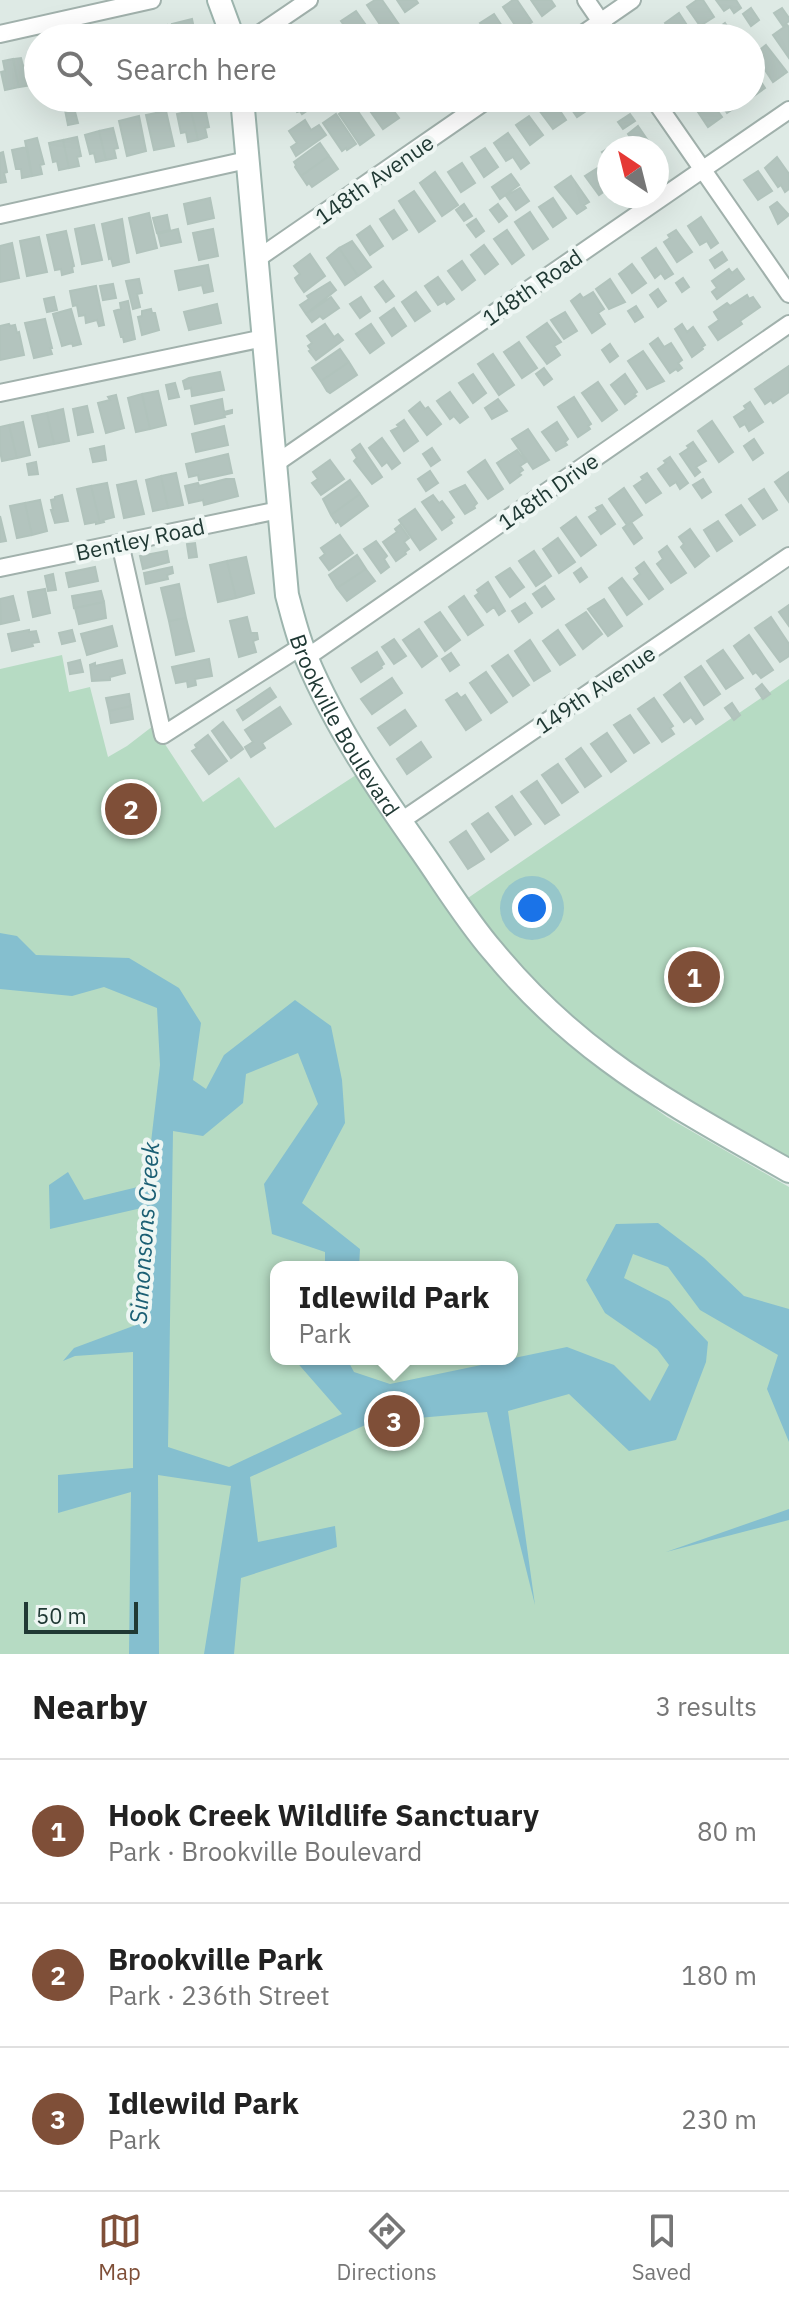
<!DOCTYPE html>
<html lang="en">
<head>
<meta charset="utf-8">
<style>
	body { margin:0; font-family:"IBM Plex Sans",sans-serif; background:#f2f2f2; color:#222 }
	.compass { position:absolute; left:597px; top:136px; width:72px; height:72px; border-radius:50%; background:#fff; box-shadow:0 8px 32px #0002; rotate:325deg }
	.scale { position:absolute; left:24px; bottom:20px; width:114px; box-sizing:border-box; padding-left:8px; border:4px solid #203934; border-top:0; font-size:22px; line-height:28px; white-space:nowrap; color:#203934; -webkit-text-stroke:6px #eef6f3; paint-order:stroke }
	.you { position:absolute; left:532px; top:908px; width:28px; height:28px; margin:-20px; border:6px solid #fff; border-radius:50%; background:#1a73e8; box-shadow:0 0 0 12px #1a73e833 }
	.badge { display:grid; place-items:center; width:52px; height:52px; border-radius:50%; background:#7f4f38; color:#fff; font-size:26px; font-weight:700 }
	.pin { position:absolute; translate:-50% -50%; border:4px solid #fff; box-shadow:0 2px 8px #0006 }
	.popup { position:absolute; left:270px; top:1261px; width:248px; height:104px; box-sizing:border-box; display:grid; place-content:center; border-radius:16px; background:#fff; filter:drop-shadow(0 2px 6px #0005); font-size:26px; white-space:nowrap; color:#767676 }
	.popup b { font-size:30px; color:#222 }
	.popup::after { content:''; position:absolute; left:50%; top:100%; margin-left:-16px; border:16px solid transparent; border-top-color:#fff }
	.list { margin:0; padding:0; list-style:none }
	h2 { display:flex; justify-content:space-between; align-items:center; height:104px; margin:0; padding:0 32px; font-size:34px }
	h2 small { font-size:26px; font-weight:400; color:#767676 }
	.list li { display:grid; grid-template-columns:52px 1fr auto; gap:24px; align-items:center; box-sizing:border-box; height:144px; padding:0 32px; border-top:2px solid #e0e0e0 }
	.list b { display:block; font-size:30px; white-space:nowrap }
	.list p { margin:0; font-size:26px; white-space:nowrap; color:#767676 }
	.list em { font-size:26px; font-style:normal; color:#767676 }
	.icon { flex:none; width:44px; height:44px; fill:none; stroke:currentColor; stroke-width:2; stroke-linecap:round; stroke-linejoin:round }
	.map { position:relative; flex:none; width:789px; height:1654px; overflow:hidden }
	.search { position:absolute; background:#fff; box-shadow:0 8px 32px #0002; left:24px; right:24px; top:24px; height:88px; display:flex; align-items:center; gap:20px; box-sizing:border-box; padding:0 28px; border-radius:44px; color:#767676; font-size:30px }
	.sheet { height:536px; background:#fff }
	nav { display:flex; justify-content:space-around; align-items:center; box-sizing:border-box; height:112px; border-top:2px solid #e0e0e0; background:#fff; font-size:22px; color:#767676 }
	nav a { display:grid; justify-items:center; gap:4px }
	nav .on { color:#7f4f38 }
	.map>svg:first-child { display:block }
	.green { fill:#b6dbc3; fill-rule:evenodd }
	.water { fill:#85bfcf }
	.building { fill:#b3c4be; stroke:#b1c3bc; stroke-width:2 }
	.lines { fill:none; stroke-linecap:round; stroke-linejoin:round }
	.street-casing { stroke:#a1b1ac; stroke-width:20 }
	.secondary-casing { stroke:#9db5ae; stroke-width:26 }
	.street { stroke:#fff; stroke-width:16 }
	.secondary { stroke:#fff; stroke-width:22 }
	.labels { text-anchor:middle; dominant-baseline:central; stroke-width:8; stroke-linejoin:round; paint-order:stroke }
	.street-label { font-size:22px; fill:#203934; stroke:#eef6f3 }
	.water-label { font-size:24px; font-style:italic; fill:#1b5f74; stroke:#eef6f3 }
</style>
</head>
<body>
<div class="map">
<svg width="789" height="1654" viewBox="0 0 789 1654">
	<rect width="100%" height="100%" fill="#deeae5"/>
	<path class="green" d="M62 655 69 692 90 687 108 757 127 746 153 726 203 802 239 777 275 828 356 775 535 1011 591 1062 667 1117 789 1187V1654H0V669ZM276 1267H512V1359H276Z
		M789 679V1160C720 1120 648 1082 586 1031 540 993 502 946 465 900Z"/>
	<path class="water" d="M0 933 17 936 36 955 129 958 179 988 201 1023 193 1080 206 1089 224 1055 295 1000 331 1026 342 1080 345 1123 302 1203 360 1249 359 1267H325V1252L272 1234 264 1184 318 1104 298 1053 246 1074 243 1103 203 1136 173 1131 168 1447 229 1467 342 1414 294 1359H347L354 1372 390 1384 567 1347 614 1365 650 1401 669 1365 657 1349 605 1313 586 1280 616 1224 658 1223 704 1258 744 1296 789 1309V1442L767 1389 778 1355 700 1310 668 1267 633 1254 624 1278 669 1301 708 1342 706 1362 676 1440 629 1451 569 1394 508 1411 535 1605 487 1412 372 1422 250 1477 258 1542 335 1526 337 1547 241 1578 234 1654H204L231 1486 158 1475 159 1654H129L131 1492 58 1513V1475L133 1468V1352L75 1356 63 1361 74 1348 144 1322 146 1207 50 1229 49 1185 68 1172 84 1200 146 1185 160 1065 157 1008 104 987 72 996 0 989Z
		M789 1509V1520L666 1552Z"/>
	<path class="building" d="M375 0H382L400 26 387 35 367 5Z
		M397 0H416L418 3 405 12Z
		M513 0H517L532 22 519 31 503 7Z
		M531 0H551L555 6 542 16Z
		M697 0H703L714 17 700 26 687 7Z
		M716 0H736L741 8 734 13 730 7 724 11Z
		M751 8 759 20 751 26 743 14Z
		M782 8 789 18V21L783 26 774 13Z
		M356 11 375 38H353L341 21Z
		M679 13 692 33 684 38H675L665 23Z
		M494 14 510 38H490L480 23Z
		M192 19 196 38H175L172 24Z
		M725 23 734 36 730 38H723L717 29Z
		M167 25 170 38H149L147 29Z
		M787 25 789 27V58L773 35Z
		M408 26 416 37 401 38 404 36 401 31Z
		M469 27 477 38H454V37Z
		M659 27 667 38H647L646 37Z
		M341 29 347 38 327 36 336 30 338 32Z
		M766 45 787 72 773 82 759 61 762 59 757 52Z
		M21 58 23 66 28 65 32 85 19 87 13 59Z
		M13 59 19 87 5 90 1 72 5 71 3 61Z
		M751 67 765 88 751 98Z
		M298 98H326L302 114 300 111 297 112 291 103Z
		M367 98H384L399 118 383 129 363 101Z
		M397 98H417L419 100 405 110Z
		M564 98H586L592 107 577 117Z
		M705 98H708L722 117 708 127 694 106Z
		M717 98H737L741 104 727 113Z
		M553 100 566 120 553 129 539 110Z
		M353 104 374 135 360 145 339 114Z
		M74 108 78 123 68 125 65 110Z
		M205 108 209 127 205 128 207 137 198 140 191 111Z
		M166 111 174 146 154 150 146 115Z
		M191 111 198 140 188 142 186 132 181 133 177 114Z
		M336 114 356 144 347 150 346 148 342 151 323 123Z
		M630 114 635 121 623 129 618 122Z
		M139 116 146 151 127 156 119 121Z
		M529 116 543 135 530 145 516 125Z
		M305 120 311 130 319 125 326 135 296 156 291 147 297 143 289 131Z
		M638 126 653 148H633L626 139 630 137 628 134Z
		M113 128 118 148 114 149 116 158 106 160 99 131Z
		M99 131 106 160 96 162 94 153 90 154 85 135Z
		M508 133 529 163 521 169 513 157 506 161 494 143Z
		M77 137 81 156 77 157 79 166 69 168 63 140Z
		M37 138 44 164 40 165 42 174 32 176 25 141Z
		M63 140 69 168 59 170 57 161 53 162 49 143Z
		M320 143 329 156 301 176 295 167 296 165 294 162Z
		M617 143 620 148H609V162L602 152Z
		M27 147 32 176 22 178 21 169H16L12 150Z
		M485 148 498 167 484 177 471 157Z
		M3 152 7 172 4 173 6 182 0 183V153Z
		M329 156 338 169 312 187 309 183 307 185 301 176Z
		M777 157 789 174V189L785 192 781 185 778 187 765 168Z
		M462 163 475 183 461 192 448 172Z
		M599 167 609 181V188L599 195 585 176Z
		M758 171 772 191 758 200 744 180Z
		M435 172 458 205 442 216 420 183Z
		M511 174 519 185 500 199 492 187Z
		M571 176 589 202 584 205 586 208 577 214 555 187Z
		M520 188 529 201 516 210 506 196Z
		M414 191 435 221 419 232 399 201Z
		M210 198 214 218 188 224 184 204Z
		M553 198 566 218 553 227 539 207Z
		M777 202 789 215 778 224 770 207Z
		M464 204 472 216 464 221 456 210Z
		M498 204 507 216 499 222 490 210Z
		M394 210 407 230 393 239 380 219Z
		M530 212 548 239 533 249 515 222Z
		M149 213 157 248 137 253 129 218Z
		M167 215 170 230 157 233 153 218Z
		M701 217 718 243 711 248 707 241 700 245 688 226Z
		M122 219 129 262 113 266 111 258 109 259 102 224Z
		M476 219 484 231 476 237 467 225Z
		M94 225 102 260 82 264 75 229Z
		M370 226 383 246 370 255 357 235Z
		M178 229 181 242 161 246 158 234Z
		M213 229 218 256 199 260 193 233Z
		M507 230 524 255 512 264 494 239Z
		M676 230 692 252 677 262 664 242 670 238 668 235Z
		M66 231 74 266 72 267 73 272 62 275 61 269 55 270 47 235Z
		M39 237 47 272 27 276 20 241Z
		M352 241 371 267 358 276 339 248Z
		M12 243 19 278 0 282V246Z
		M484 245 498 264 485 274 471 255Z
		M339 248 358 276 345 285 327 258Z
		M656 248 673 274 665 279 661 273 655 278 642 258Z
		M722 252 727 260 715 268 710 260Z
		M310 254 325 276 304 292 297 282 295 278 300 274 294 266Z
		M462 261 475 280 462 290 448 271Z
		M632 264 646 283 632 293 619 274Z
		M208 265 213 291 204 293 202 285 179 290 175 271Z
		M729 269 732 273 737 269 744 279 717 299 712 292 717 288 712 281Z
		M438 277 454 299 447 304 445 301 438 305 425 286Z
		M683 278 689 287 682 292 676 283Z
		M139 279 142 293 137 294 140 307 133 309 126 281Z
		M610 279 625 302 609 309 596 289Z
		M383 281 394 296 386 302 375 287Z
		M330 282 336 290 306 314 300 305 309 299 307 296Z
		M113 284 116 298 103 300 100 286Z
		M96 286 104 325 99 326 97 320 86 323 85 315 79 316 77 305 73 306 70 291Z
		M658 289 666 301 658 307 650 295Z
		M416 292 430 311 415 321 402 302Z
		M593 292 604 309 598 313 605 324 592 333 571 301 580 294 583 298Z
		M747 295 749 299 753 297 760 307 740 321 742 324 718 340 709 327 719 320 714 312 727 303 730 306Z
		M54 297 57 310 47 312 44 299Z
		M331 297 339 308 323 319 320 316 312 322 306 314Z
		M361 297 370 311 360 318 350 304Z
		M128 301 135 339 124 342 123 337H121L114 311 121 309 120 303Z
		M217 304 221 323 189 330 184 312Z
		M636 306 643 317 635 322 628 311Z
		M394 308 406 326 392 336 380 318Z
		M71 309 81 344 73 346 72 343 62 346 53 314Z
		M151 309 152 313H155L159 330 142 335 138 317 142 316V311Z
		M565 312 577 331 564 339 551 320Z
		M45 319 52 348H50L52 354 34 358 25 323Z
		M547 323 561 342 554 346 560 355 547 364 527 337Z
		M9 324 10 326 15 325 17 333 19 332 24 355 0 360V326Z
		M325 324 334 337 338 334 343 340 316 360 309 351 311 350 308 346 312 343 307 336Z
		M371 324 384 343 370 353 356 334Z
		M682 324 687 332 693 327 705 345 702 347 703 349 692 357 675 329Z
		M658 338 664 347 671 343 682 360 678 363 682 368 678 371 676 369 670 373 650 344Z
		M519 342 537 368 522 378 504 352Z
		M610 344 618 356 610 362 602 350Z
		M340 349 349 362 321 381 312 368Z
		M643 351 664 381 647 389 628 361Z
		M493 354 514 385 499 395 478 364Z
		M349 362 357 375 330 393 327 391 321 381Z
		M789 366V392L773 403 771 400 765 404 755 389Z
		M544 368 552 379 544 385 536 374Z
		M220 372 224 390 192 396 191 388 185 389 183 381 189 378Z
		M473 374 486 393 473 403 459 383Z
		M625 374 637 392 634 394 636 396 625 404 611 385Z
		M598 382 617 410 602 421 582 393Z
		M175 383 179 397 169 399 166 385Z
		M158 391 166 425 150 429 142 394Z
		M450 392 468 417 460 423 454 416 450 419 437 401Z
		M142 394 150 429 136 432 128 398Z
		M116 395 124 428 106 433 98 403 110 400 108 397Z
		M574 397 591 424 588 426 590 429 578 437 558 407Z
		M222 399 224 412 232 410V413L224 415 225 417 195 424 191 406Z
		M498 399 507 411 492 419 485 408Z
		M420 402 425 409 428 407 441 424 427 435 409 411Z
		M750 402 763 422 749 431 745 424 740 427 734 417 746 409 744 406Z
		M87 406 93 432 78 435 73 409Z
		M63 409 69 441 54 444 47 413Z
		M47 413 54 444 39 447 32 416Z
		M404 420 418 441 404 451 391 431 399 427 397 425Z
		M712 421 733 452 719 462 698 431Z
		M23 422 30 455 17 458 9 425Z
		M557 422 568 439 565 442 567 445 556 451 542 432Z
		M9 425 17 458 2 461 0 451V427Z
		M224 426 228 445 196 452 192 434Z
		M528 429 549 460 533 469 512 439Z
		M382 438 400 463 392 469 387 462 382 466 369 448Z
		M754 439 763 453 753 460 744 446Z
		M693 442 706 461 696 467 700 472 695 476 680 454 689 448 687 446Z
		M360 444 382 477 372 484 354 461 357 458 352 450Z
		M104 446 106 460 93 462 90 449Z
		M432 448 440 460 431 466 423 454Z
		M517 450 526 462 520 466 523 470 519 473 521 475 510 483 497 463Z
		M228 454 232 473 199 480 198 475 189 477 186 464Z
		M670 457 688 483 680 489 676 482 670 486 658 469 666 463 664 461Z
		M330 460 344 479 321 495 312 483 318 479 313 472Z
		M485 460 503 489 488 499 468 472Z
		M36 462 38 474 29 475 27 464Z
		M430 471 438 483 426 491 418 479Z
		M789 472V502L775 482Z
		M176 473 183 505 168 508 161 476Z
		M647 473 661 493 646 503 634 486 643 480 641 477Z
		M161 476 168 508 153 511 146 480Z
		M226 479H234L238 496 204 505 203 500 189 503 185 486 198 483 199 486Z
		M703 479 711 492 702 498 693 485Z
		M350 480 360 494 331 515 323 499Z
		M136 481 144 514 124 518 117 485Z
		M107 483 114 517 103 520 104 522 100 523 91 486Z
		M465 485 477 503 474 506 475 508 465 514 450 492Z
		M91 486 100 523 96 524V522L85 524 77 489Z
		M624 488 642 515 627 525 609 499Z
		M764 489 777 510 763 519 749 499Z
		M360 494 368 506 341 526 338 521 336 523 331 515Z
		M62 495 68 521 55 523 51 510H53L51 500 55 499V497Z
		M433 495 439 503 442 501 454 517 450 520 452 523 442 530 422 502Z
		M40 500 47 531 32 535 25 503Z
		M25 503 32 535 17 538 10 506Z
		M602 505 615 524 601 534 589 517 598 511 596 508Z
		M741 505 755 525 740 535 726 515Z
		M415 509 436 539 420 550 399 520Z
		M0 516 6 541 0 542Z
		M576 517 596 545 581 556 561 528Z
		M718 521 732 541 717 551 704 530Z
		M631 522 642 538 634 544 623 528Z
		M400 525 409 538 404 542 409 549 405 552 406 554 396 561 383 542 397 532 395 529Z
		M690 529 709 556 695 567 681 547 684 544 679 537Z
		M340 535 353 553 329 570 320 558 325 554 321 548Z
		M558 538 575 562 559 573 543 549Z
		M376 541 387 556 384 559 389 567 381 573 364 549Z
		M195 543 197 557 189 558 187 544Z
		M667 546 686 573 671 583 657 564 663 559 659 552Z
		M167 551 169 562 143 569 140 556Z
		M534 551 551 576 536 586 519 561Z
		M357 555 366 569 337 588 329 575Z
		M246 557 254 593 236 598 227 561Z
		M227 561 236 598 218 602 210 565Z
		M644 562 663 589 649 599 634 579 640 574 636 568Z
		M95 567 98 581 69 587 66 573Z
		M172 567 173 573 167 575 168 579 146 584 144 573Z
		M510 568 524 587 510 597 496 577Z
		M581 568 587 577 580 582 574 573Z
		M366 569 375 581 347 601 337 588Z
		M53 574 56 590 48 591 45 576Z
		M622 578 642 604 627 615 609 588Z
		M488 582 505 611 499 615 494 607 487 612 475 596 479 593 477 590Z
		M179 584 186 618 169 621 161 588Z
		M545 586 554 599 542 607 533 594Z
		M45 589 50 613 33 617 28 592Z
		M101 591 104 602 74 608 72 596Z
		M13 596 19 620 1 624 0 599Z
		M464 596 483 625 468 635 449 607Z
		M604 599 622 626 608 636 588 609Z
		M104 602 106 618 79 624 75 608Z
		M525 603 532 613 519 622 512 611Z
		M789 605V626L779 612Z
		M440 612 460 640 445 651 425 622Z
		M586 612 602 634 583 649 566 625Z
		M247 617 251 633H257L258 639 253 641 256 652 239 657 230 621Z
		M771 617 789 644V656L780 662 755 628Z
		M186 618 194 651 176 655 169 621Z
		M112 626 117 646 87 655 81 634Z
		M419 629 437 656 422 667 403 640Z
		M29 630V632L36 631 39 642 32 643 33 646 12 651 8 634Z
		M72 630 75 641 62 644 59 633Z
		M558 630 575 655 560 665 543 641Z
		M749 635 773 670 761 678 756 672 753 674 734 646Z
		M394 639 406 656 394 664 382 647Z
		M530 640 550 671 534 681 515 651Z
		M723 650 743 678 726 689 707 661Z
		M377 652 384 664 381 666 382 668 361 682 352 668Z
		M451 653 459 665 450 671 442 659Z
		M508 655 529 685 513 696 492 666Z
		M209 659 212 676 195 679 196 685 188 687 187 681 176 683 172 667Z
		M80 660 83 672 70 674 68 663Z
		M122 660 125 673 110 677V680L92 681 90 665 95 663V666Z
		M701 666 720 694 704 705 685 677Z
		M486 672 507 702 491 713 470 683Z
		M392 678 402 693 372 714 361 699Z
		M680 683 703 719 696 724 691 717 684 722 664 695Z
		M762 684 770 694 763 699 756 689Z
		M270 688 276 697 243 720 237 710Z
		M457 693 461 698 465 695 481 720 466 730 446 700Z
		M129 694 131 706 109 711 106 698Z
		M654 698 673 726 670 728 674 734 662 742 638 709Z
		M732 703 740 715 734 720 725 708Z
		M131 706 133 719 111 723 109 711Z
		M280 707 291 724 262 743 265 748 251 757 245 747 253 742 245 730Z
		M405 710 416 726 390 745 378 728Z
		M630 715 649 743 634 753 614 725Z
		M223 722 243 749 231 758 212 731Z
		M607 733 626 761 611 772 591 744Z
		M208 735 227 761 209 774 192 751 197 748 195 745Z
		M421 742 431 757 407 774 397 759Z
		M581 748 601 776 585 787 566 759Z
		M558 764 578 792 562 803 542 775Z
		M537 781 559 815 545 824 521 792Z
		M512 796 531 824 515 835 496 807Z
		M488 813 508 840 491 852 472 824Z
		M466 831 484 859 468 869 450 842Z"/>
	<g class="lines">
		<defs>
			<path id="street" d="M586 0 612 38
				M0 34 152 0
				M253 38 309 0
				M577 38 632 0
				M653 98 789 294
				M0 215 247 160
				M257 259 490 98
				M0 393 264 338
				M275 464 789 110
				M120 543 163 735 302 646
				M0 568 279 510
				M306 658 789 324
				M401 821 789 556"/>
			<g id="secondary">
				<path d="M219 0 233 38"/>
				<path id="s1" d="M242 98 287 595C293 617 298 639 307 659 336 728 379 791 422 852 445 885 467 921 493 951 526 991 566 1029 608 1060 664 1102 728 1136 789 1171"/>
			</g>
		</defs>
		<use href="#street" class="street-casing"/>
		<use href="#secondary" class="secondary-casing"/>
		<use href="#street" class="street"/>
		<use href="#secondary" class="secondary"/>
	</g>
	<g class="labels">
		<g class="street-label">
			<text transform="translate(374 179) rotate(-35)">148th Avenue</text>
			<text transform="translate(532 287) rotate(-35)">148th Road</text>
			<text transform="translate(548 491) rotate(-35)">148th Drive</text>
			<text transform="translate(140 539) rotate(-12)">Bentley Road</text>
			<text transform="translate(595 689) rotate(-34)">149th Avenue</text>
			<text stroke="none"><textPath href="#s1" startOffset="642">Brookville Boulevard</textPath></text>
		</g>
		<g class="water-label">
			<text transform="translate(144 1233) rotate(-86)">Simonsons Creek</text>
		</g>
	</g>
</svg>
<svg class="compass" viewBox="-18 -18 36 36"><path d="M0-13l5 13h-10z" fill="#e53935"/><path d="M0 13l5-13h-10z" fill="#767676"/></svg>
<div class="scale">50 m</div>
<div class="you"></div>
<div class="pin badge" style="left:694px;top:977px">1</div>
<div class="pin badge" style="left:131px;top:809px">2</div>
<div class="pin badge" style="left:394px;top:1421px">3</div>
<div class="popup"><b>Idlewild Park</b>Park</div>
<div class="search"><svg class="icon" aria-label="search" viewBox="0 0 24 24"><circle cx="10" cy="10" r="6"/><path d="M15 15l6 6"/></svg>Search here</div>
</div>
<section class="sheet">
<h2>Nearby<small>3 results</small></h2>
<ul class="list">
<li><span class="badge">1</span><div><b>Hook Creek Wildlife Sanctuary</b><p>Park · Brookville Boulevard</p></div><em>80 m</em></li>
<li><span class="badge">2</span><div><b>Brookville Park</b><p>Park · 236th Street</p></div><em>180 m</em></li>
<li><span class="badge">3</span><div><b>Idlewild Park</b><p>Park</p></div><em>230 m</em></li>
</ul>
</section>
<nav>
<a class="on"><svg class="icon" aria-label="map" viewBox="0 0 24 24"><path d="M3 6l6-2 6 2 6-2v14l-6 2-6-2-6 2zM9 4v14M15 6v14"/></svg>Map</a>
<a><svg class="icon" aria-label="directions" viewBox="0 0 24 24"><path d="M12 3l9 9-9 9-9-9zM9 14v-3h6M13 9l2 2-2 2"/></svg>Directions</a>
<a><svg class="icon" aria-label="saved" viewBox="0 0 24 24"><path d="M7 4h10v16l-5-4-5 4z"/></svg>Saved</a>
</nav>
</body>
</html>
